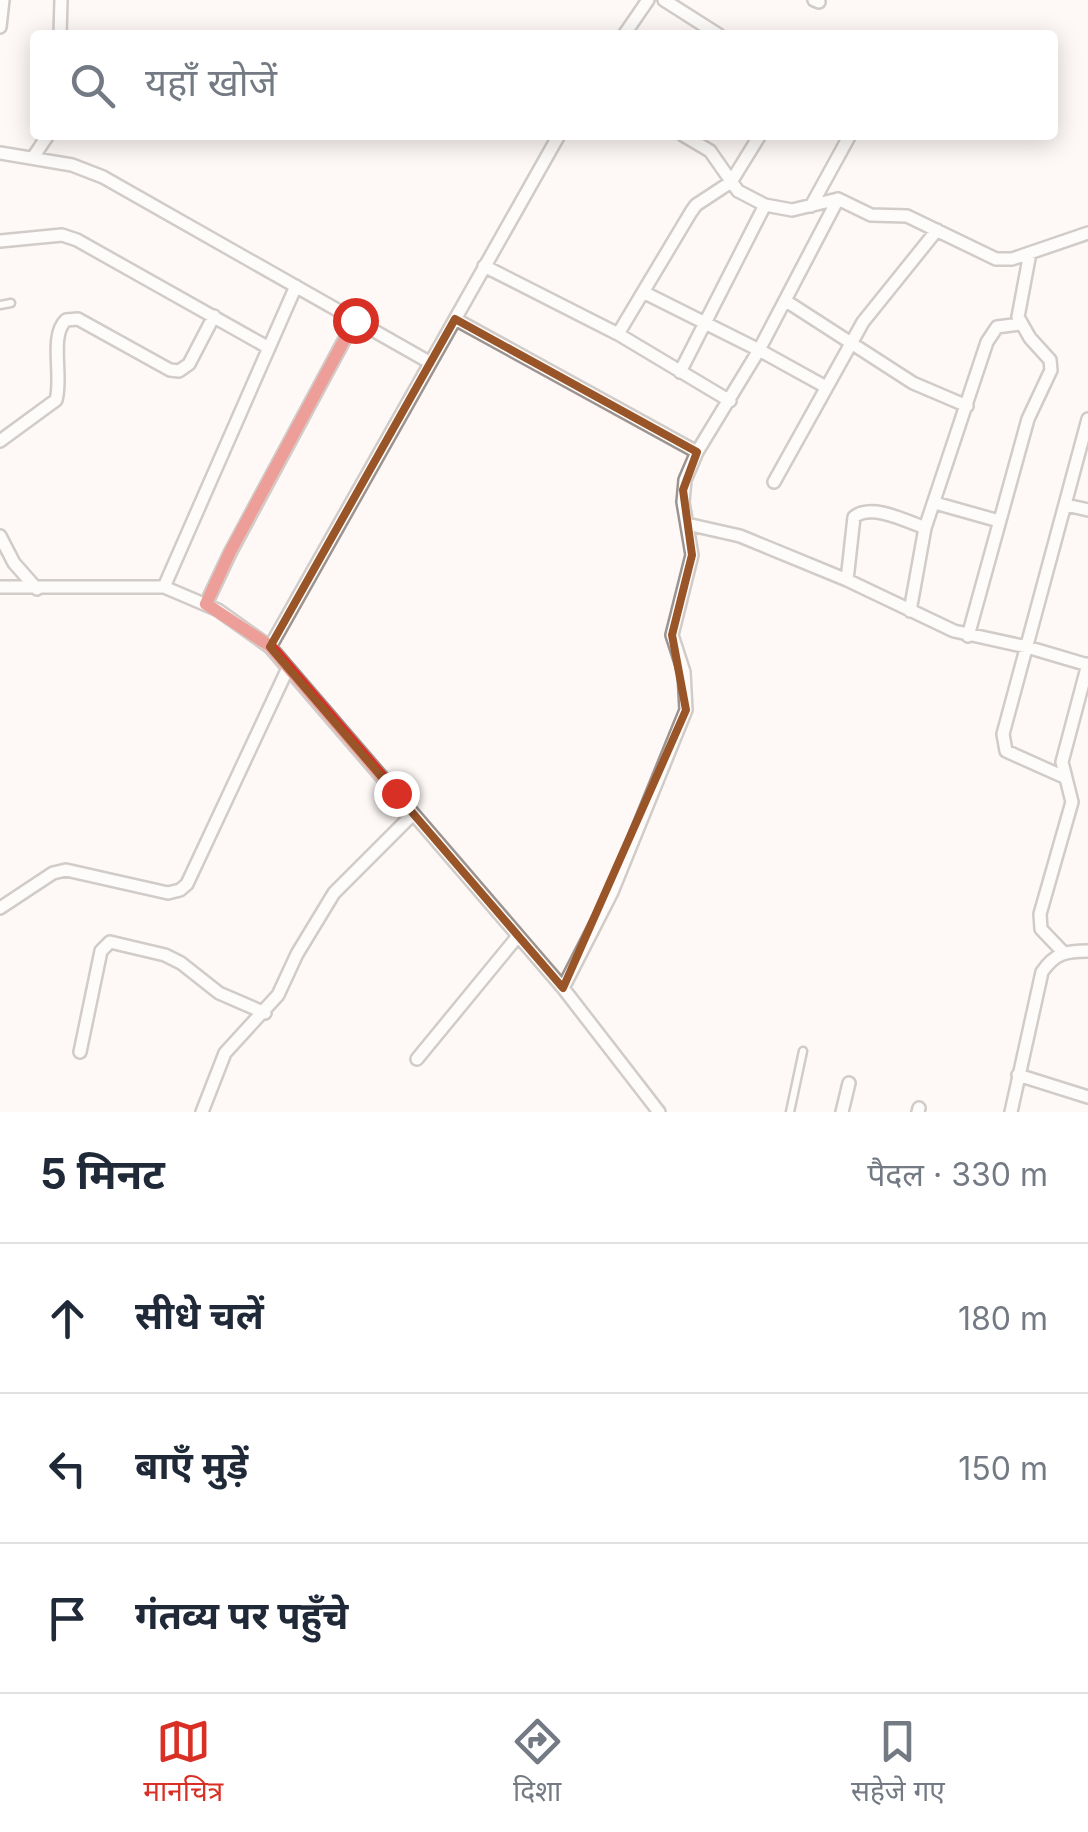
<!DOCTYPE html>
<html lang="hi">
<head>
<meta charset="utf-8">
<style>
	body { margin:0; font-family:Inter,"Noto Sans Devanagari",sans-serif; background:#f2f2f3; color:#1f2937 }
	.stop { position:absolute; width:30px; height:30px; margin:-22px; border:8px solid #d93025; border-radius:50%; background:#fff }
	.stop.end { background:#d93025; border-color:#fff; box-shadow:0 2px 10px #0008 }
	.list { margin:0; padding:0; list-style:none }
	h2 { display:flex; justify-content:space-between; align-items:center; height:130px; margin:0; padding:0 40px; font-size:42px }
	h2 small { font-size:32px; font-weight:400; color:#747a83 }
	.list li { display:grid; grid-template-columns:65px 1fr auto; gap:30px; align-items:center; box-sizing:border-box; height:150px; padding:0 40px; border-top:2px solid #e0e1e3 }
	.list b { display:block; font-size:38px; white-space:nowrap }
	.list em { font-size:32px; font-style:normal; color:#747a83 }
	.icon { flex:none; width:55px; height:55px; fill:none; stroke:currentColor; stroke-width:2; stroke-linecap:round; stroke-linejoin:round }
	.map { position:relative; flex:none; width:1088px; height:1112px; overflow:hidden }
	.search { position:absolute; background:#fff; box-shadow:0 5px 25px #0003; left:30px; right:30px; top:30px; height:110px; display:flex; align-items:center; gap:25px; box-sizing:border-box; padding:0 35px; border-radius:10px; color:#747a83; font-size:38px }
	.sheet { height:580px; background:#fff }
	nav { display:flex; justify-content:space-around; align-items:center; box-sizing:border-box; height:140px; border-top:2px solid #e0e1e3; background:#fff; font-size:28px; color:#747a83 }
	nav a { display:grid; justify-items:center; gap:5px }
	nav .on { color:#d93025 }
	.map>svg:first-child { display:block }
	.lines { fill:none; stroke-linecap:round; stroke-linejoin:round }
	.service-casing { stroke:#9d948f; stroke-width:11 }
	.minor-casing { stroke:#9d948f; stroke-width:16 }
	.service { stroke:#fff; stroke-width:6 }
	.minor { stroke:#fff; stroke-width:11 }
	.route { stroke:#d93025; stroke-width:12 }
	.marked { fill:none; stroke:#995528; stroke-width:8; stroke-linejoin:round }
</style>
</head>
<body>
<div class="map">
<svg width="1088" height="1112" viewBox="0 0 1088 1112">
	<rect width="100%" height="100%" fill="#fef9f7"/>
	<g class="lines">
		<defs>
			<path id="service" d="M0 305 11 303
				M790 1112 803 1051"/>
			<path id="minor" d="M664 0 719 35
				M814 0 819 2
				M0 27 3 0
				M60 35 61 0
				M624 35 648 0
				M683 135 710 151 738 191 765 205 792 210 838 199 871 215 907 216 996 259H1012L1088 233
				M0 153 72 165 103 177 429 362
				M34 156 48 135
				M811 206 850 135
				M0 241 62 235 77 240 269 348
				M484 266 618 334 730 401
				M645 293 759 350 826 387
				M786 301 913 383 967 406
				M455 319 697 452
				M618 334 691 212 696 205 731 182 760 135
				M680 372 765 205
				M0 441 56 400C63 376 49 336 66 320L78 319 170 370 179 371 189 364 214 316
				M774 482 863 322 937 230
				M935 503 999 521
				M1066 505 1088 510
				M687 524 740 536 847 580 954 631 1027 647 1088 665
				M0 536 14 563 37 589
				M847 580 854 517C872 503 906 521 925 528
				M0 587H164L218 610 270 647 559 135
				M164 587 296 286
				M206 604 230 553 355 320
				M910 611 925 528 987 342 997 327 1020 324
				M968 636 1028 419 1051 370 1050 360 1030 338 1018 317 1030 253
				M270 647 563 988 659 1112
				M1064 777 1006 751 1003 734 1088 419
				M0 908 53 873 66 870 168 893 180 890 187 884 288 668
				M1062 951 1041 929 1040 914 1072 802 1062 762 1088 664
				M563 988 612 892 686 710 684 672 672 635 692 555 683 502 685 480 697 452 759 350 838 199
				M80 1052 101 951 110 942 165 955 181 963 219 993 265 1013
				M417 1059 518 936
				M1018 1075 1088 1097
				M202 1112 225 1053 278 995 297 954 334 893 413 814
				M842 1112 849 1083
				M918 1112 919 1108
				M1011 1112 1042 972C1055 953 1066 951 1088 951"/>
		</defs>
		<use href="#service" class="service-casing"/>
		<use href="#minor" class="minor-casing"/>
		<use href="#service" class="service"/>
		<use href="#minor" class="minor"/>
	</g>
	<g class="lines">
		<path class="route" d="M355 320 230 552 206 604 270 646 396 793"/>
	</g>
	<path d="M0 0H1088V1112H0ZM455 319 697 452 683 490 692 555 672 635 686 710 563 988 270 647Z" fill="#fef9f7" fill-opacity=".55" fill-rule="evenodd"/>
	<path class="marked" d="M455 319 697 452 683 490 692 555 672 635 686 710 563 988 270 647Z"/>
</svg>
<div class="stop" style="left:355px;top:320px"></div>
<div class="stop end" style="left:396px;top:793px"></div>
<div class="search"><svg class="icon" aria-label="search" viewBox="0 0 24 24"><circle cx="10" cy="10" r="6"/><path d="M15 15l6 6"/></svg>यहाँ खोजें</div>
</div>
<section class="sheet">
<h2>5 मिनट<small>पैदल · 330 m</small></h2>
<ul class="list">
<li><svg class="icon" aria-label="ahead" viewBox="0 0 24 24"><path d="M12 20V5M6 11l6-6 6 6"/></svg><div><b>सीधे चलें</b></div><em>180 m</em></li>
<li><svg class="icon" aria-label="left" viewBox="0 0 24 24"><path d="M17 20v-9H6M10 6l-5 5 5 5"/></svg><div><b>बाएँ मुड़ें</b></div><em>150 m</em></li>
<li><svg class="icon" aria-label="arrive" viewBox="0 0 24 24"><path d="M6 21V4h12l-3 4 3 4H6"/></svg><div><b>गंतव्य पर पहुँचे</b></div></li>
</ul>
</section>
<nav>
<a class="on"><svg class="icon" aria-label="map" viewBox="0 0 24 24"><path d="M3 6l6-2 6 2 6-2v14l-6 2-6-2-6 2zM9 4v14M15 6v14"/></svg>मानचित्र</a>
<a><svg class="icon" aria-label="directions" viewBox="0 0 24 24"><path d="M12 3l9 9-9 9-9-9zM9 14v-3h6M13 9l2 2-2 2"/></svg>दिशा</a>
<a><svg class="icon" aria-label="saved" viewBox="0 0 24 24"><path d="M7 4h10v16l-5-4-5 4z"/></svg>सहेजे गए</a>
</nav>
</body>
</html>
